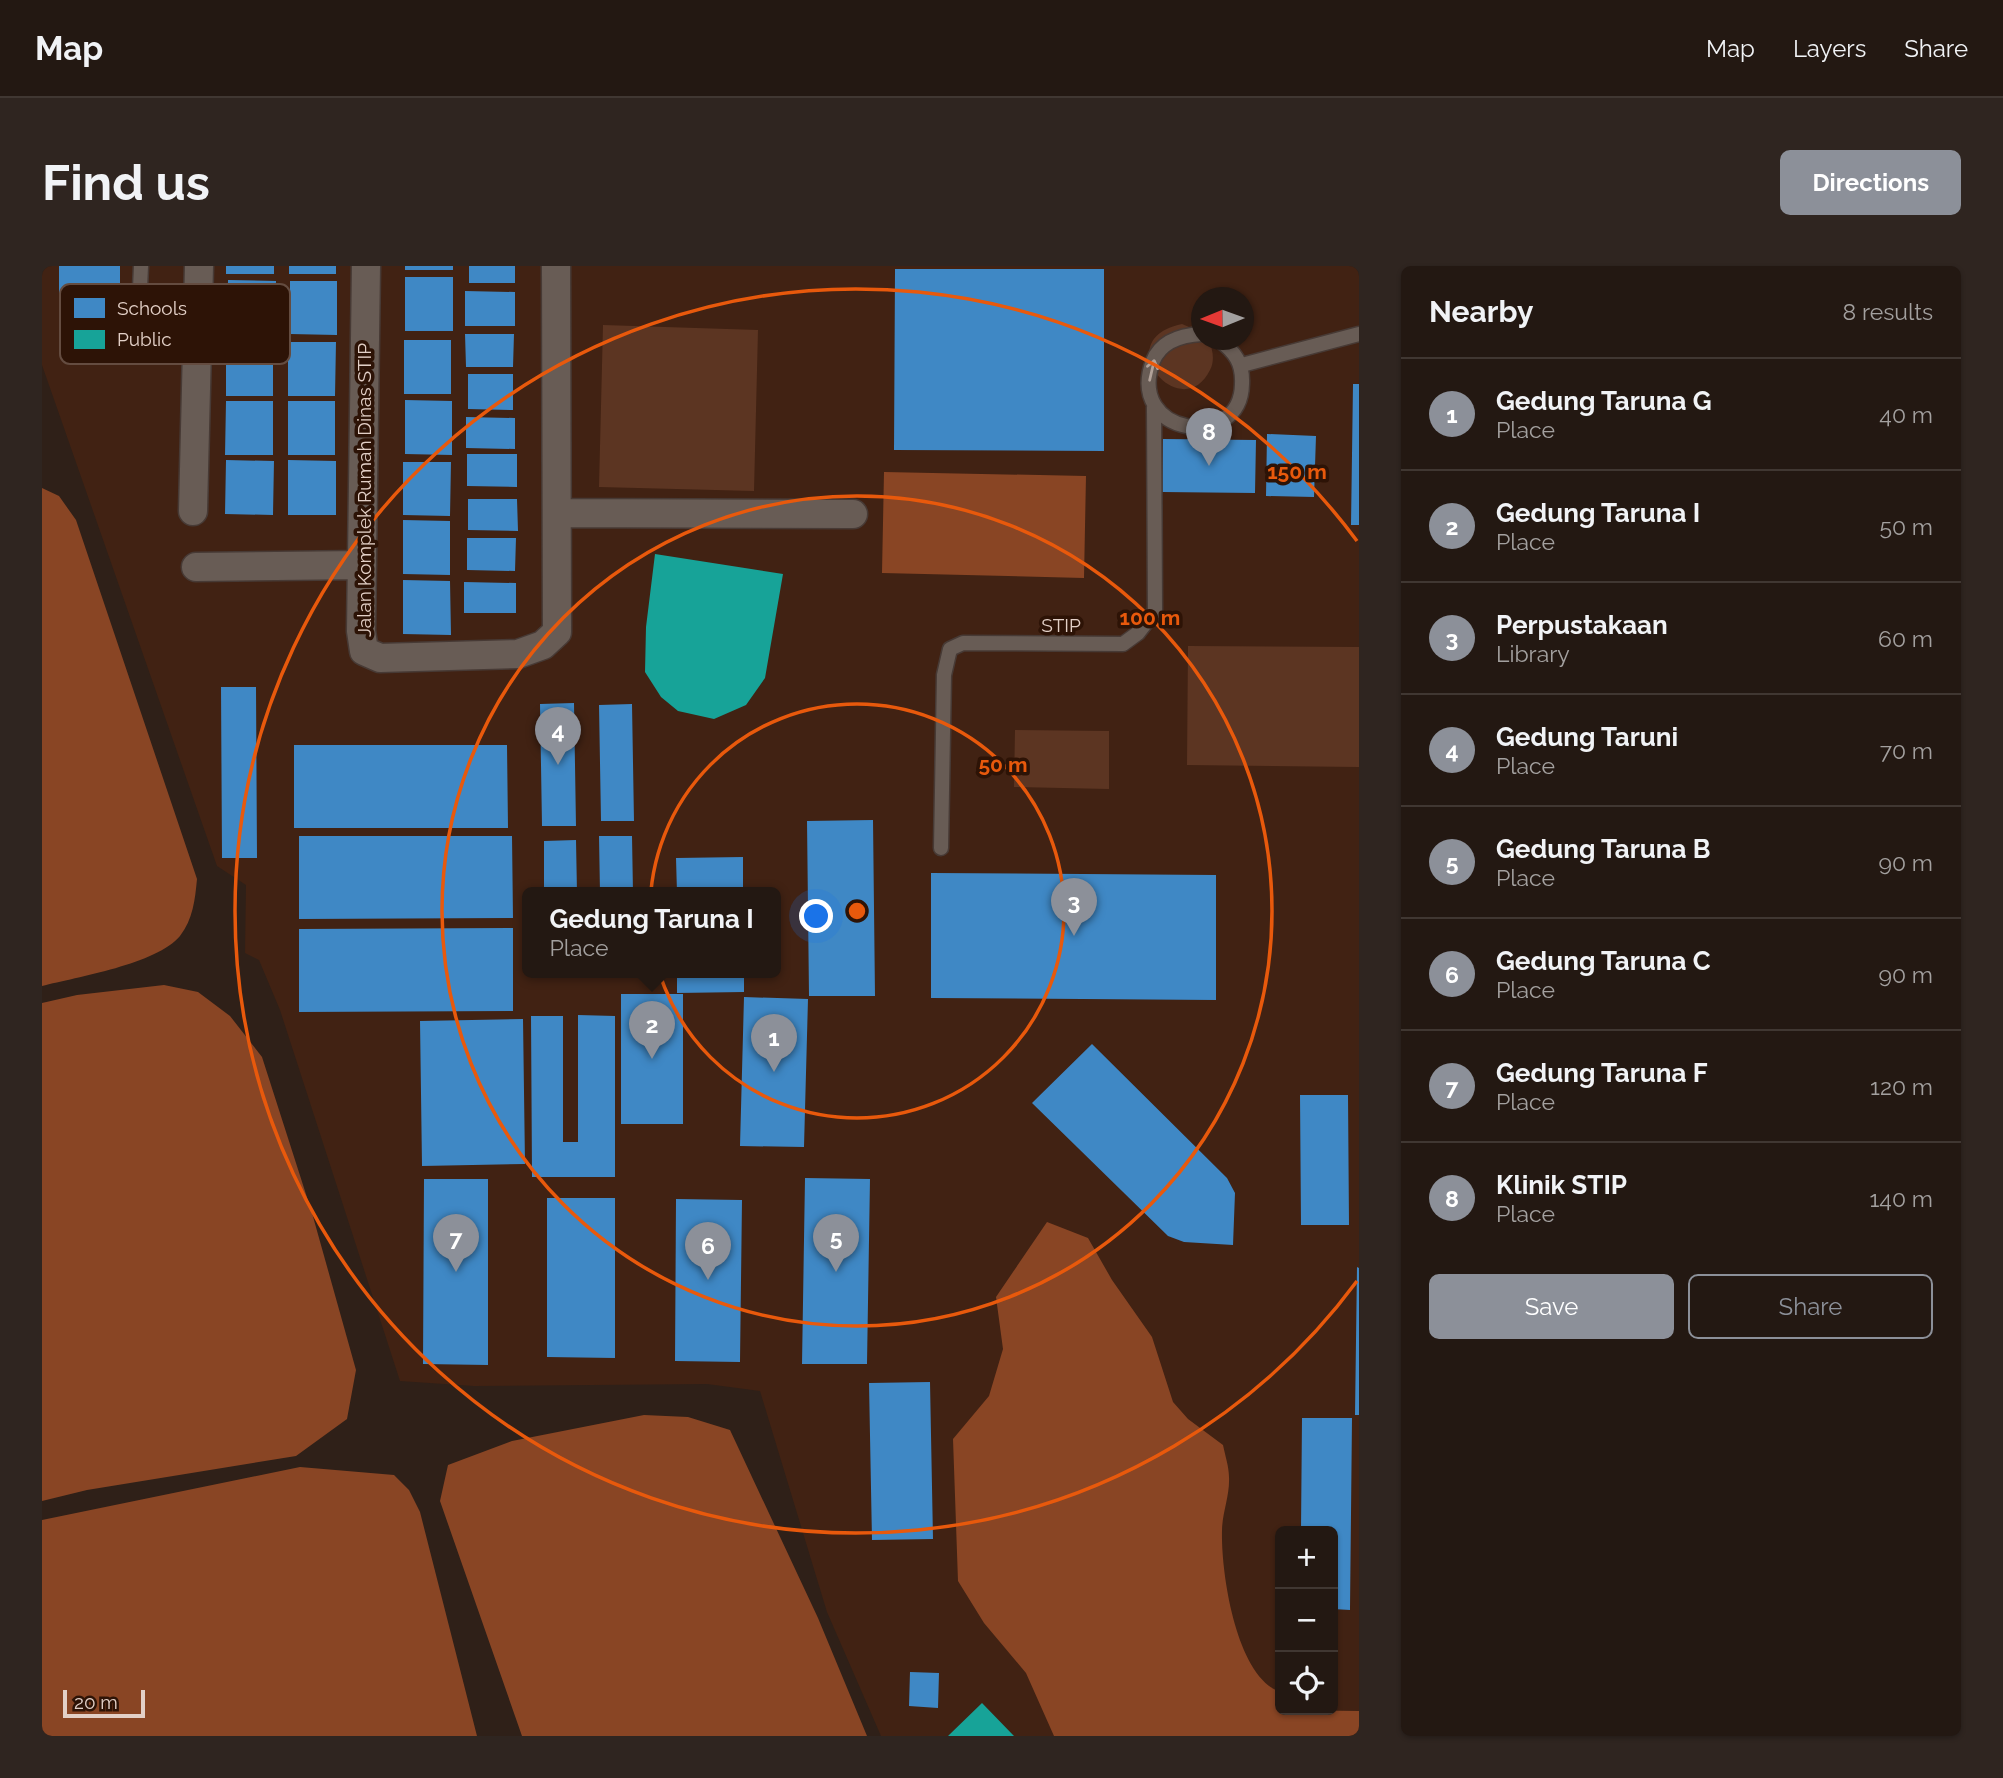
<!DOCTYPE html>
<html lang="en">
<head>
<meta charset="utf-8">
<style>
	body { margin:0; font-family:Raleway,sans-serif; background:#2f2520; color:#f1f3f6 }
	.controls { position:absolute; right:21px; bottom:21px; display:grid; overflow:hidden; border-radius:10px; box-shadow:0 2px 5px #0004 }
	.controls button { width:63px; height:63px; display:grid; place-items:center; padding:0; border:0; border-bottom:2px solid #403732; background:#231812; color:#f1f3f6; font:35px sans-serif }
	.compass { position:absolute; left:1149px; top:21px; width:63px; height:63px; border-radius:50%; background:#231812; box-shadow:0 2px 5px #0004; rotate:269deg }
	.scale { position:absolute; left:21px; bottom:18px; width:82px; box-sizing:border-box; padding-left:7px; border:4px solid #e3d0c7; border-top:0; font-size:19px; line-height:24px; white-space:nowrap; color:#e3d0c7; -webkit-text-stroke:5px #2d1306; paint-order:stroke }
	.you { position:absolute; left:775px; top:651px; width:24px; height:24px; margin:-18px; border:5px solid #fff; border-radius:50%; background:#1a73e8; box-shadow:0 0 0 10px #1a73e833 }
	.badge { display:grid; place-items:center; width:46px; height:46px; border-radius:50%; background:#8c9099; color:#fff; font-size:23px; font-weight:700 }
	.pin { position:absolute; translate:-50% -58px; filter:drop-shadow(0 2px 4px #0008) }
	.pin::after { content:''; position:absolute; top:37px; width:24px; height:21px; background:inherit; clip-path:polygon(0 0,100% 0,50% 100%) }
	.popup { position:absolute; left:480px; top:621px; width:259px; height:91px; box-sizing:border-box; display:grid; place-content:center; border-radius:10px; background:#231812; filter:drop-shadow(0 2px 5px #0005); font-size:23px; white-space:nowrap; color:#a3a09f }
	.popup b { font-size:26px; color:#f1f3f6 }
	.popup::after { content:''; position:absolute; left:50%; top:100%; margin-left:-14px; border:14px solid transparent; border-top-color:#231812 }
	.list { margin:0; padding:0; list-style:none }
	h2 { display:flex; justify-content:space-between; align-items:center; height:91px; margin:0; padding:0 28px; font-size:30px }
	h2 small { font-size:23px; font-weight:400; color:#a3a09f }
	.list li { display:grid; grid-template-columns:46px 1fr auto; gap:21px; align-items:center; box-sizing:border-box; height:112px; padding:0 28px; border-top:2px solid #403732 }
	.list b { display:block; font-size:26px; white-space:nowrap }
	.list p { margin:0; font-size:23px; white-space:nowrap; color:#a3a09f }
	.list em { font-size:23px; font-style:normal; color:#a3a09f }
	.actions { display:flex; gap:14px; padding:21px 28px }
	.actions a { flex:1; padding:16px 0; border:2px solid #8c9099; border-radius:10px; text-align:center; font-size:24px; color:#8c9099 }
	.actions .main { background:#8c9099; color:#fff }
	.icon { flex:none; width:38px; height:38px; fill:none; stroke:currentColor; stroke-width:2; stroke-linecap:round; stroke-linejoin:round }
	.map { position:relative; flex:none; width:1317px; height:1470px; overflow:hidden; border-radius:10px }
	header { display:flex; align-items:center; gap:42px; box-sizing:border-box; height:98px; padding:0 35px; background:#231812; border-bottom:2px solid #403732 }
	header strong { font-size:33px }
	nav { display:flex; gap:38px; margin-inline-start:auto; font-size:24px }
	.intro { display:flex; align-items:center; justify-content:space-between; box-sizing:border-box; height:168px; padding:0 42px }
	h1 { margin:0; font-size:49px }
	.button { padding:18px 32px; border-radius:10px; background:#8c9099; color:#fff; font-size:24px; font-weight:700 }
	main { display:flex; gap:42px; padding:0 42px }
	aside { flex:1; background:#231812; border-radius:10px; box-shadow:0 2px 5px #0004 }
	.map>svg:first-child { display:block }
	.built { fill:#412213; fill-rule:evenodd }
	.green { fill:#5c3522 }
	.water { fill:#894524 }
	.schools { fill:#3f88c5 }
	.public { fill:#17a398 }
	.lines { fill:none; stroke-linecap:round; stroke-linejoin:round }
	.service-casing { stroke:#473a35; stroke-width:17 }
	.minor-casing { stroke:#473a35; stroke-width:31 }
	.service { stroke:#685c55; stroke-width:14 }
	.minor { stroke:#685c55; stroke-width:28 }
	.oneway { stroke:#b2a299 }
	.ring { fill:none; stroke:#e8590c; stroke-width:3.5 }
	.labels { text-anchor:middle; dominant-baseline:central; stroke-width:7; stroke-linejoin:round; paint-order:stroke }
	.street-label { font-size:19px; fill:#e3d0c7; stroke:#2d1306 }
	.key { fill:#2d1306; stroke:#644c40; stroke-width:2 }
	.key-label { font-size:19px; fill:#e3d0c7 }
	.centre { fill:#e8590c; stroke:#2d1306; stroke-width:3.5 }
	.ring-label { font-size:21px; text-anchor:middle; font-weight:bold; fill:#e8590c; stroke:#2d1306; stroke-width:7; stroke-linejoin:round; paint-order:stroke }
</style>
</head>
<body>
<header>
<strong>Map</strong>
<nav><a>Map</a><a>Layers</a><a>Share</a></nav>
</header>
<div class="intro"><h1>Find us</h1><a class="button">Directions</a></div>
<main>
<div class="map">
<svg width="1317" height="1470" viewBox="0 0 1317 1470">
	<rect width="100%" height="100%" fill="#2f2018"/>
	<path class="built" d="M0 0H1317V1470H839L785 1346 718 1125 665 1118 432 1120 358 1115 238 744 217 694 203 687 204 619 175 600 0 99ZM1160 32H1202V74H1160ZM486 627H734V707H486ZM1238 1265H1291V1444H1238Z"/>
	<path class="green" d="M1140 58 1159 66 1160 74H1166C1171 82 1173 95 1168 104 1140 161 1064 74 1140 58Z
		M561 59 716 64 712 225 557 221Z
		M1146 380 1317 381V501L1145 499Z
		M973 464 1067 465V523L972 521Z"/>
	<path class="water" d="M842 206 1044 210 1042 312 840 307Z
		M0 222 17 230 34 254 155 613C153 634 151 653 138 670 115 698 35 711 0 720Z
		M122 719 156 726 188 750 220 791 270 947 314 1104 305 1153 254 1190 45 1224 0 1235V737L35 729Z
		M1005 956 1046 972 1070 1014 1110 1071 1131 1136 1146 1153 1181 1179C1183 1189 1187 1201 1187 1211 1188 1229 1180 1247 1180 1265 1179 1307 1194 1410 1238 1426V1444L1317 1445V1470H1012L984 1407 942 1357 916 1315 911 1173 947 1130 961 1083 954 1031Z
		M602 1149 646 1151 688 1164 776 1352 825 1470H480L398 1235 406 1199 470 1175Z
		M258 1201 352 1209 367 1224 378 1246 435 1470H0V1254Z"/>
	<path class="schools" d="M17 0H78V66H17Z
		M184 0H232V8H184Z
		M247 0H294V8H247Z
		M363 0H411V4H363Z
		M427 0H473V17H427Z
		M853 3H1062V185L852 184Z
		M363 11H411V65H363Z
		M186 14 234 15 233 69 185 68Z
		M248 15H295V69L248 68Z
		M423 25 473 26V60H423Z
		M423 68H472L471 101H424Z
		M362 74H409V128H362Z
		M184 76H231V130H184Z
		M246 76H294L293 130H246Z
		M426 108H471V144L426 143Z
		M1311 118H1317V259H1309Z
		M363 134 410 135V189L363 188Z
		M184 135H231V189H183Z
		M246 135H293V189H246Z
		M424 151 473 152V183L424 182Z
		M1225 168 1274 170 1272 231 1224 230Z
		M1121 173 1214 174 1213 227 1120 226Z
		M425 188H475V221L425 220Z
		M184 194 232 195 231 249 183 248Z
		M246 194 294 195V249H246Z
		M361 196H409L408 250 361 249Z
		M426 233H475L476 265 426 264Z
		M361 254 408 255V309L361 308Z
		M425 272H474L473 305 425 304Z
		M361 314 408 315 409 369 361 368Z
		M422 316 474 317V347H422Z
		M179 421H214L215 592H180Z
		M532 437 534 560H500L498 438Z
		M590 438 592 555H559L557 439Z
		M252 479H465L466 562H252Z
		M831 554 833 730H767L765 555Z
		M257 570H470L471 652 257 653Z
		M557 570H590L591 627H558Z
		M534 574 535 627H502V575Z
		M701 591V627H635L634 592Z
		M889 607 1174 609V734L889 732Z
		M471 662V745L257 746V663Z
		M635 707H702V726L635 727Z
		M579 728H641V858H579Z
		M702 731 766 733 762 881 698 880Z
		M536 749 573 750V911H490L489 750H521V876H536Z
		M481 753 483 898 380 900 378 755Z
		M1050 778 1185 912 1193 927 1191 979 1142 976 1126 970 990 837Z
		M1258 829H1306L1307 959H1259Z
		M763 912 828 913 825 1098H760Z
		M382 913H446V1099L381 1098Z
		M505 932H573V1092L505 1091Z
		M634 933 700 934 698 1096 633 1095Z
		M1315 1001 1317 1002V1149H1313Z
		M888 1116 891 1273 830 1274 827 1117Z
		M1260 1152H1310L1308 1344 1291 1343V1265H1259Z
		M868 1406 897 1407 896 1442 867 1440Z"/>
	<path class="public" d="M613 288 741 308 723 412 704 439 672 453 636 445 619 431 603 406 604 361Z
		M940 1437 972 1470H906Z"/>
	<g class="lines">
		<defs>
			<path id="service" d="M96 67 99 0
				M1160 68C1140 69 1119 75 1111 95 1083 170 1199 186 1200 118 1201 97 1193 86 1177 74
				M1200 99 1317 68
				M899 582 902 409 908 383 921 377 1081 378 1096 367 1113 345 1112 141"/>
			<path id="minor" d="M324 0 319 365 322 385 338 392 476 388 501 379 515 366 514 0
				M151 245 157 0
				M515 247 811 248
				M154 301 320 299"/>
		</defs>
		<use href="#service" class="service-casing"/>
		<use href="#minor" class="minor-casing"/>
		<use href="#service" class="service"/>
		<use href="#minor" class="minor"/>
	</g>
	<defs><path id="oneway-shaft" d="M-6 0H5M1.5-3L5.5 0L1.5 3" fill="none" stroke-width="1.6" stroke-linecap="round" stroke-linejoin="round" transform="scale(1.75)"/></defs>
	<use class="oneway" href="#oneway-shaft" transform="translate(1110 104) rotate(-77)"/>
	<g class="ring">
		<circle cx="815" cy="645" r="207"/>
		<circle cx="815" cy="645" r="415"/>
		<path d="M1315 1015A622 622 0 1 1 1315 275"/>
	</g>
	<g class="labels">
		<g class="street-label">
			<text transform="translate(322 224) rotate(-90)">Jalan Komplek Rumah Dinas STIP</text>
			<text x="1019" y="359">STIP</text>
		</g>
	</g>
	<rect x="18" y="18" width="230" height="80" rx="10" class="key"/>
	<rect x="32" y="32" width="31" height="20" fill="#3f88c5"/>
	<rect x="32" y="64" width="31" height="19" fill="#17a398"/>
	<g class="key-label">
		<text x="75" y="49">Schools</text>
		<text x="75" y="80">Public</text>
	</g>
	<circle cx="815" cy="645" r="10" class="centre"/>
	<g class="ring-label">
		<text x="1255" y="213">150 m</text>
		<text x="1108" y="359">100 m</text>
		<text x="961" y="506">50 m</text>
	</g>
</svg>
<div class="controls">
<button>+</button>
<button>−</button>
<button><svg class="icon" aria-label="locate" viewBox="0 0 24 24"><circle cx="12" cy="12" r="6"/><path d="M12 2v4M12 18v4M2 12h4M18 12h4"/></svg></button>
</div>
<svg class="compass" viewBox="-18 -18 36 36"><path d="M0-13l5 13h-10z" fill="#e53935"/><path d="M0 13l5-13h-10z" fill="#a3a09f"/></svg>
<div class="scale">20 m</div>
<div class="you"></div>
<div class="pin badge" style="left:732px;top:806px">1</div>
<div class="pin badge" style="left:610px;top:793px">2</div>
<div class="popup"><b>Gedung Taruna I</b>Place</div>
<div class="pin badge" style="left:1032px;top:670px">3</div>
<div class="pin badge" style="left:516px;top:499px">4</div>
<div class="pin badge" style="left:794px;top:1006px">5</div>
<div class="pin badge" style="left:666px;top:1014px">6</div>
<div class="pin badge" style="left:414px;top:1006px">7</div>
<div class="pin badge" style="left:1167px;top:200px">8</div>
</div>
<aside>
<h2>Nearby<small>8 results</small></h2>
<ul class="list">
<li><span class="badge">1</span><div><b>Gedung Taruna G</b><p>Place</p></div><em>40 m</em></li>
<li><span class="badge">2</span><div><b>Gedung Taruna I</b><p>Place</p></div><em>50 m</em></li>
<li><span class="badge">3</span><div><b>Perpustakaan</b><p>Library</p></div><em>60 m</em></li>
<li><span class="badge">4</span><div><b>Gedung Taruni</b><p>Place</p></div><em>70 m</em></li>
<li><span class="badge">5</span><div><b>Gedung Taruna B</b><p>Place</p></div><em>90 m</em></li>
<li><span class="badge">6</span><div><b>Gedung Taruna C</b><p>Place</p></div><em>90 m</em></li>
<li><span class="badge">7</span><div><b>Gedung Taruna F</b><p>Place</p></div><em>120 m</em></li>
<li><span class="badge">8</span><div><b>Klinik STIP</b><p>Place</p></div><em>140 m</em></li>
</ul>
<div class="actions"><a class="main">Save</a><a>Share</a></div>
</aside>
</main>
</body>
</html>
